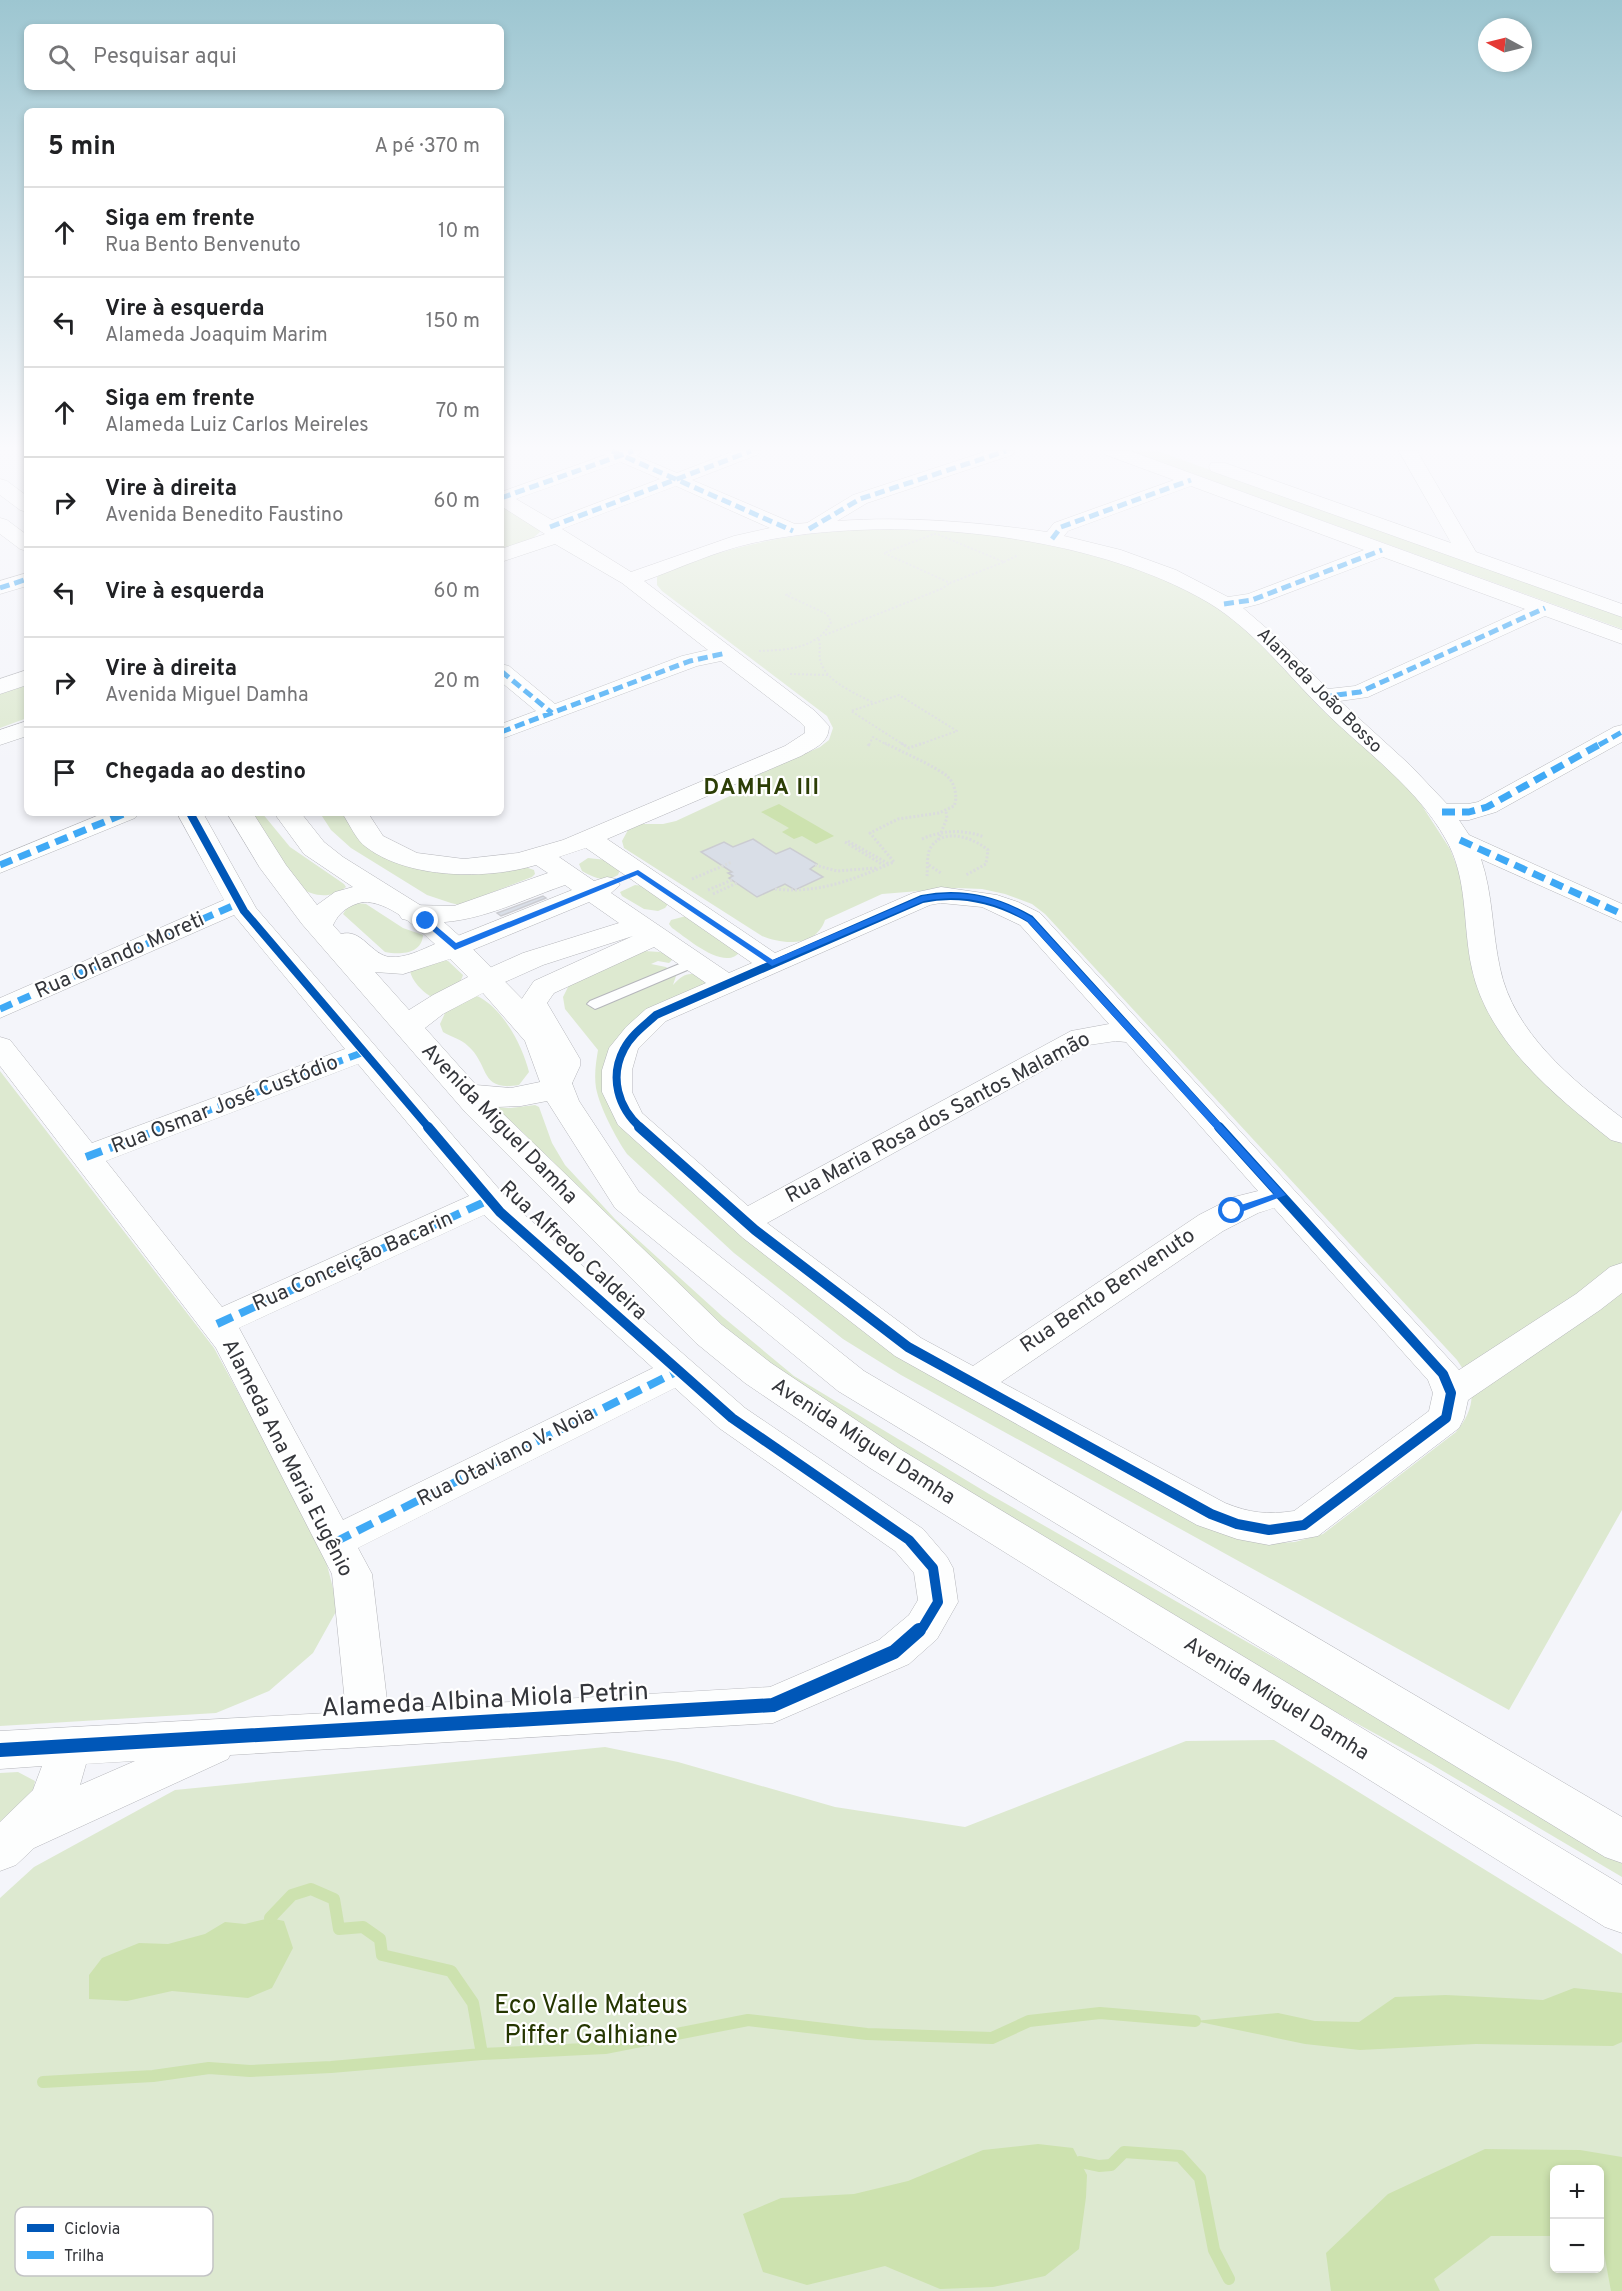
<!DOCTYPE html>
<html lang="pt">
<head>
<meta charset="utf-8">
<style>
	body { margin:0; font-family:Overpass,sans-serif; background:#f6f6f6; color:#202124 }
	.controls { position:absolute; right:18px; bottom:18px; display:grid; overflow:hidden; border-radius:9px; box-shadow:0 3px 9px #0003 }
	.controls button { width:54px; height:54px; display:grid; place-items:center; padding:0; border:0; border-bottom:2px solid #e0e0e0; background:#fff; color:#202124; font:30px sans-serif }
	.compass { position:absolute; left:1478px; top:18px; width:54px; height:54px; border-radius:50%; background:#fff; box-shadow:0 3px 9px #0003; rotate:277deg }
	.stop { position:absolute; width:18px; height:18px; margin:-14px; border:4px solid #1a73e8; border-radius:50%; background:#fff }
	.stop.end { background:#1a73e8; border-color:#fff; box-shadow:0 2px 6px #0008 }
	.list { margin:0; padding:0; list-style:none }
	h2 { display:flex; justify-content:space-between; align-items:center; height:78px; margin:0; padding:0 24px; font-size:26px }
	h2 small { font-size:20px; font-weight:400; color:#757577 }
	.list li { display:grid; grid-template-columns:39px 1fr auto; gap:18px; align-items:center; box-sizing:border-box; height:90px; padding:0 24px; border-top:2px solid #e0e0e0 }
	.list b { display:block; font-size:22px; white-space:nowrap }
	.list p { margin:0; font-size:20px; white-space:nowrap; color:#757577 }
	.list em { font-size:20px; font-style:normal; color:#757577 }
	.icon { flex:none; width:33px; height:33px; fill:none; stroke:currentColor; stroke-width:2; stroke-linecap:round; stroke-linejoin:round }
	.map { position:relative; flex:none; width:1622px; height:2291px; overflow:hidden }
	.search { position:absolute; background:#fff; box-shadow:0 3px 9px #0003; left:24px; top:24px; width:480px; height:66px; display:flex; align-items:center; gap:15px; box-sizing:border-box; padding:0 21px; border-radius:9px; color:#757577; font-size:22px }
	.panel { position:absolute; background:#fff; box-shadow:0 3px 9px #0003; left:24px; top:108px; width:480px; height:708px; border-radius:9px }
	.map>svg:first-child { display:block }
	.green { fill:#dde9d0; fill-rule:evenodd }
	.water { fill:#cde2af }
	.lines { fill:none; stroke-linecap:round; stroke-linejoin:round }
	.stream { stroke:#cde2af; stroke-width:12 }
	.building { fill:#d9dee7; stroke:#cbccd1; stroke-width:1.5 }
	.service-casing { stroke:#b5b6bb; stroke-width:2 }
	.minor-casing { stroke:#b5b6bb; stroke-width:1 }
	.tertiary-casing { stroke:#b5b6bb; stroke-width:1 }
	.path-far1 { stroke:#dadcdd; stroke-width:2; stroke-dasharray:2 2; stroke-linecap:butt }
	.path { stroke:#dadcdd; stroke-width:3; stroke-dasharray:2 2; stroke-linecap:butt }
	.service { fill:#fdfefe; fill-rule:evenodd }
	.minor { fill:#fdfefe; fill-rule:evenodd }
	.tertiary { fill:#fdfefe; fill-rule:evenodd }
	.quiet-far2 { stroke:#3fa9f5; stroke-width:5; stroke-dasharray:10 5; stroke-linecap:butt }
	.quiet-far1 { stroke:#3fa9f5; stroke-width:7; stroke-dasharray:13 7; stroke-linecap:butt }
	.quiet { stroke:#3fa9f5; stroke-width:8; stroke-dasharray:17 8; stroke-linecap:butt }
	.cycleway-far2-casing { stroke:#fff; stroke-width:10 }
	.cycleway-far1-casing { stroke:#fff; stroke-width:14 }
	.cycleway-casing { stroke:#fff; stroke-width:17 }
	.cycleway-far2 { stroke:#0057b8; stroke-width:8 }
	.cycleway-far1 { stroke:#0057b8; stroke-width:10 }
	.cycleway { stroke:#0057b8; stroke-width:14 }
	.route { fill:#1a73e8 }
	.labels { text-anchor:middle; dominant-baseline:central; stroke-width:4.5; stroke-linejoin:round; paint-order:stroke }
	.far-street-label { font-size:18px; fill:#34363b; stroke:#fff }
	.street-label { font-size:21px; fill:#34363b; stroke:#fff }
	.far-district-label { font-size:22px; font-weight:bold; letter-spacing:1.5px; fill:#2c3e06; stroke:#fff }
	.near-street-label { font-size:26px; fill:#34363b; stroke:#fff }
	.near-park-label { font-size:26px; fill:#253600; stroke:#fff }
	.key { fill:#fff; stroke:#c2c3c4; stroke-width:1.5 }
	.key-label { font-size:16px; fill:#34363b }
</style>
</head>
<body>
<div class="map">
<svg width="1622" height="2291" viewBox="0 0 1622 2291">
	<rect width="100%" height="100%" fill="#f4f5fa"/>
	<path class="green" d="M1130 451H1157L1622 617V629Z
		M501 506 540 530V532L533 538 501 551V542L504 540 501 538Z
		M890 528 978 532 1072 546 1183 584 1243 624 1417 798 1450 849 1463 882 1480 978 1603 1130 1622 1144V1510L1509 1710 901 1375 843 1339 734 1253 627 1154C616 1138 600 1108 596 1088 594 1075 596 1062 598 1050L565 1009 563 997 569 985 644 951 660 952 671 956 672 960 669 963 658 961 651 964 666 967 676 976 673 985C685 972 693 970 707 982L606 1078 800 1279 1278 1543 1295 1542 1323 1534 1456 1432C1477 1406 1476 1387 1457 1360L1045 914 1032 904 1005 894 982 889 957 888 882 894 825 920C816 947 784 945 762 936L624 848 622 841 628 830 640 824H663L676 821 732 795 744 781 820 747 829 740 833 728 827 716 662 591 657 585V577C666 569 681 566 691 562 758 538 819 531 890 528Z
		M27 682V718L0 728V692Z
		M248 813H262L290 847 344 884 346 887C331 899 314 897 299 887Z
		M320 813H348L378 850 528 868 534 870 535 874 532 877 459 905 451 903 427 895 351 848 331 830Z
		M588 858 606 860 620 870 618 875C605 883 595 878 582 871L579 864Z
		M635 885 645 886 669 903 665 908 658 911 644 909 622 896 620 892Z
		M357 903 366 904 403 928 423 935C422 954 400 955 385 952L343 914 348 906Z
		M686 916 741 950C727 974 687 938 672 928L669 924 671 920Z
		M443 959 448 961 463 975C460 988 442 995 430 996 422 991 412 981 410 971Z
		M477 996C503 1008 522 1045 529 1072L519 1085C479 1092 490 1065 468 1046 461 1039 451 1037 443 1032L440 1024 446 1011Z
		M0 1071 214 1348 323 1549 338 1608 313 1653 269 1691 216 1713 0 1726Z
		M535 1105 539 1107 552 1143 565 1165 615 1219 723 1317 794 1376 989 1494 1277 1659 1443 1749 1622 1858V1877L1431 1764 1288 1686 787 1388 493 1107 511 1108Z
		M1274 1740 1622 1954V2291H0V1898L34 1867 175 1790 605 1747 678 1762 835 1807 965 1827 1186 1741ZM1554 2170H1600V2268H1554Z
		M18 1772 35 1781 31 1804 0 1824V1773Z"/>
	<path class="water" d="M779 804 834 836 816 844 802 836 794 839 782 832 789 828 761 812Z
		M270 1918 284 1921 293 1948 272 1988 248 1998 172 1991 127 2001 89 1999V1975L102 1958 139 1943 168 1944 205 1934 225 1922 245 1924Z
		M1574 1988 1622 1993V2042L1613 2046 1476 2044 1360 2050 1305 2044 1195 2021 1278 2013 1315 2021 1359 2022 1395 1997 1446 1995 1543 2000Z
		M1038 2144 1073 2148 1087 2175 1086 2197 1079 2249 1045 2276 993 2287 940 2289 885 2266 807 2285 763 2272 743 2214 781 2198 854 2194 908 2181 983 2150Z
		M1485 2149 1580 2150 1622 2157V2291H1611L1604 2253 1600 2251V2170H1554V2236H1491L1434 2279 1440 2291H1331L1326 2253 1388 2194Z"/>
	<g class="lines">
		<path class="stream" d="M270 1918 292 1895 311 1889 334 1899 339 1929 363 1927 380 1939 382 1955 451 1971 473 2003 482 2054
			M43 2082 153 2076 209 2068 250 2071 331 2067 482 2054 605 2048 748 2020 867 2034 992 2038 1029 2021 1100 2013 1195 2021
			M1080 2162 1099 2166 1111 2165 1124 2152 1180 2156 1200 2178 1214 2250 1229 2279"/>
	</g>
	<path class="building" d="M753 839 776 854 790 848 817 864 810 869 823 877 795 890 785 884 757 897 729 878 733 876 728 873 732 872 701 852 724 842 733 847Z
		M543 896 546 898 501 916 497 913Z"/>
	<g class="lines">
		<defs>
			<path id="service" d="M694 958 701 962 699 965 600 1007 595 1009 587 1004 590 1001Z"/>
			<path id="minor" d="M603 451H642L637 456 677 473 734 451H760L757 455 692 480 795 524 807 523 853 495 987 451H1015L1012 455 867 503 837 521C907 516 977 522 1047 532L1054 523 1174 480 1106 455 1103 451H1130L1622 630V644L1545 616 1368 697 1340 701 1410 765 1447 804H1468L1478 802 1614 727 1622 725V742L1496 812 1469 820H1459L1469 835 1622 904V922L1481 859C1493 894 1492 932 1500 968 1513 1032 1572 1080 1622 1118V1143L1611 1140C1555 1096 1488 1042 1472 969 1462 925 1469 878 1445 838 1417 788 1366 752 1326 713 1288 676 1255 631 1209 603 1090 532 888 513 753 543 716 551 680 568 644 581L815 711 829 726C829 743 815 748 801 756L607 839 775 953 913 893 941 887 997 895 1018 902 1040 913 1459 1370 1576 1294 1610 1267 1622 1263V1293L1600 1310 1468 1400 1464 1418 1459 1428 1318 1536 1269 1545 1237 1539 1197 1525 895 1356 743 1238 618 1125 602 1092V1070L609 1048 626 1027 646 1009 706 983 654 947 554 993 547 1003 580 1059V1066L567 1094 556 1096 545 1094 541 1087 550 1066V1059L519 1003 534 981 633 936 543 965 496 986 486 988 476 986 472 980 476 974 523 953 619 923 589 902 465 953 455 955 445 953 441 947 445 941 572 890 565 885C513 903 459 933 402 919L398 913 402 907 412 905 454 906 548 873 536 865C487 880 408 879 366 847 356 840 349 823 342 813H368L383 836 417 853 464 859 518 853 563 840 785 746 805 733V727L799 721 721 661 697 666 501 739V724L536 711 501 682V664L509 666 555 704 682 656 708 650 622 583 555 544 501 562V549L545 534 501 506V492L605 455ZM621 462 660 479 552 520 516 499ZM676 486 770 528 734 536 631 572 562 529ZM1191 486 1364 550 1248 594 1228 597 1176 570 1121 550 1064 536 1068 531ZM1383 557 1525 609 1355 686 1328 689 1272 633 1243 608 1259 604ZM586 848 752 963 729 973 611 893 620 885 616 879 607 877 594 881 559 857ZM941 903 982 907 1020 925 1109 1024 1071 1031 748 1206 642 1113 632 1092V1070L638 1049 666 1021 930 905ZM1116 1041 1126 1042 1258 1191 1234 1197 1199 1215 973 1366 921 1338 767 1223 1089 1045ZM1274 1208 1428 1380 1433 1393 1429 1411 1294 1511C1267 1515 1250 1513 1225 1503L1001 1382 1223 1231 1258 1213Z
				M1399 451H1417L1476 552 1622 604V617L1211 471 1209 467 1211 463H1225L1451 543Z
				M0 518 7 520 27 535V551L20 549 0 534Z
				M27 573V586L0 594V581Z
				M27 670V685L0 694V679Z
				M27 721V736L0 745V730Z
				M104 813H139L135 818 0 873V856Z
				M177 813H203L256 908 512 1204 745 1408 923 1529 947 1557 953 1568 958 1602 937 1639 909 1664 773 1723 230 1755 228 1759 34 1848 16 1865 0 1871V1822L33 1790 42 1766 0 1769V1731L346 1712 332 1574 216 1348 0 1066V1037L10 1040 92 1143 345 1049 234 915 0 1018V998L224 900ZM358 1064 469 1196 222 1307 106 1161ZM484 1215 653 1368 343 1520 239 1328ZM675 1388 719 1428 895 1551 914 1573 918 1600 909 1615 879 1640 770 1687 388 1709 372 1574 358 1548ZM135 1761 80 1785 86 1764Z"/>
			<path id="tertiary" d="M0 479 7 481 27 496V512L20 510 0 495Z
				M227 813H253L286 865 317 905 335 892 353 887 304 854 274 813H301L324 842 343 857 436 915 465 941 530 1007 555 1040 579 1101 639 1192 864 1371 1622 1817V1863L1605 1857 838 1391 615 1208 547 1101 521 1106 496 1107 722 1325 771 1363 898 1448 1622 1885V1933L1605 1927 870 1468 745 1383 696 1343 466 1113 302 924 260 868ZM363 902C389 901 416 927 435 944 421 950 406 958 390 957 371 955 362 928 341 934L333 925C339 912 349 905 363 902ZM450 959 468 977 433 995 409 1010 375 972 403 974ZM483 993 525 1041 540 1082 511 1088 476 1085 425 1028 443 1014Z"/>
		</defs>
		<use href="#service" class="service-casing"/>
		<use href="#minor" class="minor-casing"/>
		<use href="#tertiary" class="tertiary-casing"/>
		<path class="path-far1" d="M934 534H937L1004 562 950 583 884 553Z
			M1004 562 1018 555
			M825 635 941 589 950 583
			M819 639C821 647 818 655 821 663 828 683 857 694 874 703
			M759 651C786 650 818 649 831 622L827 614 786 595 791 593
			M790 674 828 675
			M869 745 873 737 887 745
			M904 745 851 711 899 695 957 731 918 745"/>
		<path class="path" d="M901 743 909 748 923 743
			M868 746 870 743
			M922 839C943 830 963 829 984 837
			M938 840 947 818 946 812
			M848 841 889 864
			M845 842 885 866
			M815 865 837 871 876 868
			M929 865 941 873
			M927 876C928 867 926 855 931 847 944 827 974 838 988 850L986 864 966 875
			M692 879 732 862
			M775 889C819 894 855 879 894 862L870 833 898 819 939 813 954 806C958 797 955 783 947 776 935 766 900 751 885 743
			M708 890 732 880
			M713 894 737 883"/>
		<use href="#service" class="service"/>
		<use href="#minor" class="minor"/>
		<use href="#tertiary" class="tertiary"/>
		<path class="quiet-far2" d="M612 451 793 531
			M501 498 633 451
			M550 527 751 451
			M809 529 860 499 1006 451
			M1052 539 1061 527 1191 480
			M0 588 27 579
			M1224 604 1252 600 1382 550
			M501 671 552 713
			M1322 697 1360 692 1545 608
			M501 732 690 661 726 653
			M1599 745 1622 732"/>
		<path class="quiet-far1" d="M1442 812H1469L1487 807 1602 743
			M1460 840 1622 914
			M0 865 126 813
			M0 1009 239 903
			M162 1128 364 1052"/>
		<path class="quiet" d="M86 1157 166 1127
			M217 1324 489 1200
			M335 1542 678 1371"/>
		<defs>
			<path id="cycleway-far2" d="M190 813 244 911 429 1128
				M641 1128C618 1108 609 1077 624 1049 631 1035 645 1025 656 1015L922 899C960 891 997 900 1030 919L1220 1128"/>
			<path id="cycleway-far1" d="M428 1127 500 1212 732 1418 909 1540 933 1568 938 1602 923 1627 918 1632
				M639 1127 755 1230 908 1347 1211 1514 1237 1524 1269 1530 1304 1525 1446 1418 1451 1393 1443 1374 1219 1127"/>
			<path id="cycleway" d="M0 1750 773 1705 894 1652 919 1630"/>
		</defs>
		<use href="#cycleway-far2" class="cycleway-far2-casing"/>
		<use href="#cycleway-far1" class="cycleway-far1-casing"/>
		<use href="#cycleway" class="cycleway-casing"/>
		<use href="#cycleway-far2" class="cycleway-far2"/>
		<use href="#cycleway-far1" class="cycleway-far1"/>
		<use href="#cycleway" class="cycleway"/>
	</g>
	<linearGradient id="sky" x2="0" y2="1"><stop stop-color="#9dc6d1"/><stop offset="0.58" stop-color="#fafafd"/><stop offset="1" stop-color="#fafafd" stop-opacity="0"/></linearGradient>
	<rect width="1622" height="772" fill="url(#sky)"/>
	<path class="route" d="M638 870 773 960 922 896C963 889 998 896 1033 918L1286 1195 1236 1214H1229V1209L1274 1194 1027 921C995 901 962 894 924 901L772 966 637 875 455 950 421 921 429 920 456 943Z"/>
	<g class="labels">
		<g class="far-street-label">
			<text transform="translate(1319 691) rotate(45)">Alameda João Bosso</text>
		</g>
		<g class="street-label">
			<text transform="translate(120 956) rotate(-24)">Rua Orlando Moreti</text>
			<text transform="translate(225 1105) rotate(-21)">Rua Osmar José Custódio</text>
			<text transform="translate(938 1118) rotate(-28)">Rua Maria Rosa dos Santos Malamão</text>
			<text transform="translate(499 1124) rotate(46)">Avenida Miguel Damha</text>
			<text transform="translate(573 1251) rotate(43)">Rua Alfredo Caldeira</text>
			<text transform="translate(353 1262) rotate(-24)">Rua Conceição Bacarin</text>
			<text transform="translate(1108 1291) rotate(-34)">Rua Bento Benvenuto</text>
			<text transform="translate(863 1442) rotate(33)">Avenida Miguel Damha</text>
			<text transform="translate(506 1457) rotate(-27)">Rua Otaviano V. Noia</text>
			<text transform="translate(287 1458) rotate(63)">Alameda Ana Maria Eugênio</text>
			<text transform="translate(1276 1699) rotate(32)">Avenida Miguel Damha</text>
		</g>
		<g class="far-district-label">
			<text x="762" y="788">DAMHA III</text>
		</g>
		<g class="near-street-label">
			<text transform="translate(485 1701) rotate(-3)">Alameda Albina Miola Petrin</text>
		</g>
		<g class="near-park-label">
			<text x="591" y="2006">Eco Valle Mateus<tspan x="591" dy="30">Piffer Galhiane</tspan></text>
		</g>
	</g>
	<rect x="15" y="2207" width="198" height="69" rx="9" class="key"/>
	<rect x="27" y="2224" width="27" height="8" fill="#0057b8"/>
	<rect x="27" y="2251" width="27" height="8" fill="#3fa9f5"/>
	<g class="key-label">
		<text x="64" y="2234">Ciclovia</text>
		<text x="64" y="2261">Trilha</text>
	</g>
</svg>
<div class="controls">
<button>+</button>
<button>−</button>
</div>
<svg class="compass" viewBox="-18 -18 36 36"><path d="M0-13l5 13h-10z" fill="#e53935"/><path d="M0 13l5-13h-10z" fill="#757577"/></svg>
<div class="stop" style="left:1232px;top:1211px"></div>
<div class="stop end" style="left:426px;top:921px"></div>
<div class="search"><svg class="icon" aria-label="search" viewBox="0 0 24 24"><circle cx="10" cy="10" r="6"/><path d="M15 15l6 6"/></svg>Pesquisar aqui</div>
<section class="panel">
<h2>5 min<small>A pé · 370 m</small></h2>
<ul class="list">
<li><svg class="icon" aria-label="ahead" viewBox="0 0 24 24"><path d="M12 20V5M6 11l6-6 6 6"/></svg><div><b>Siga em frente</b><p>Rua Bento Benvenuto</p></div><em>10 m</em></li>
<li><svg class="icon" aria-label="left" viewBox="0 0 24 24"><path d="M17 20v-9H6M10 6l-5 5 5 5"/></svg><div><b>Vire à esquerda</b><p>Alameda Joaquim Marim</p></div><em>150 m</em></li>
<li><svg class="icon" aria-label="ahead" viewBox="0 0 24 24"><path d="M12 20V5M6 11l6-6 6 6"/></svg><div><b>Siga em frente</b><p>Alameda Luiz Carlos Meireles</p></div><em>70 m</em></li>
<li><svg class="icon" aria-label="right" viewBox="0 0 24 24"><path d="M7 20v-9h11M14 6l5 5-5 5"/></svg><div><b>Vire à direita</b><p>Avenida Benedito Faustino</p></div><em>60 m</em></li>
<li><svg class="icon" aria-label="left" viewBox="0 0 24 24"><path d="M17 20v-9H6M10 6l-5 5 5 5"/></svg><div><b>Vire à esquerda</b></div><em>60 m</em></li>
<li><svg class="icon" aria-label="right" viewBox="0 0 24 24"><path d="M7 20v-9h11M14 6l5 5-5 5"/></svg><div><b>Vire à direita</b><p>Avenida Miguel Damha</p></div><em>20 m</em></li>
<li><svg class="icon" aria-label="arrive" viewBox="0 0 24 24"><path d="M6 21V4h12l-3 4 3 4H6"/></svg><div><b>Chegada ao destino</b></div></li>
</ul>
</section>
</div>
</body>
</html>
